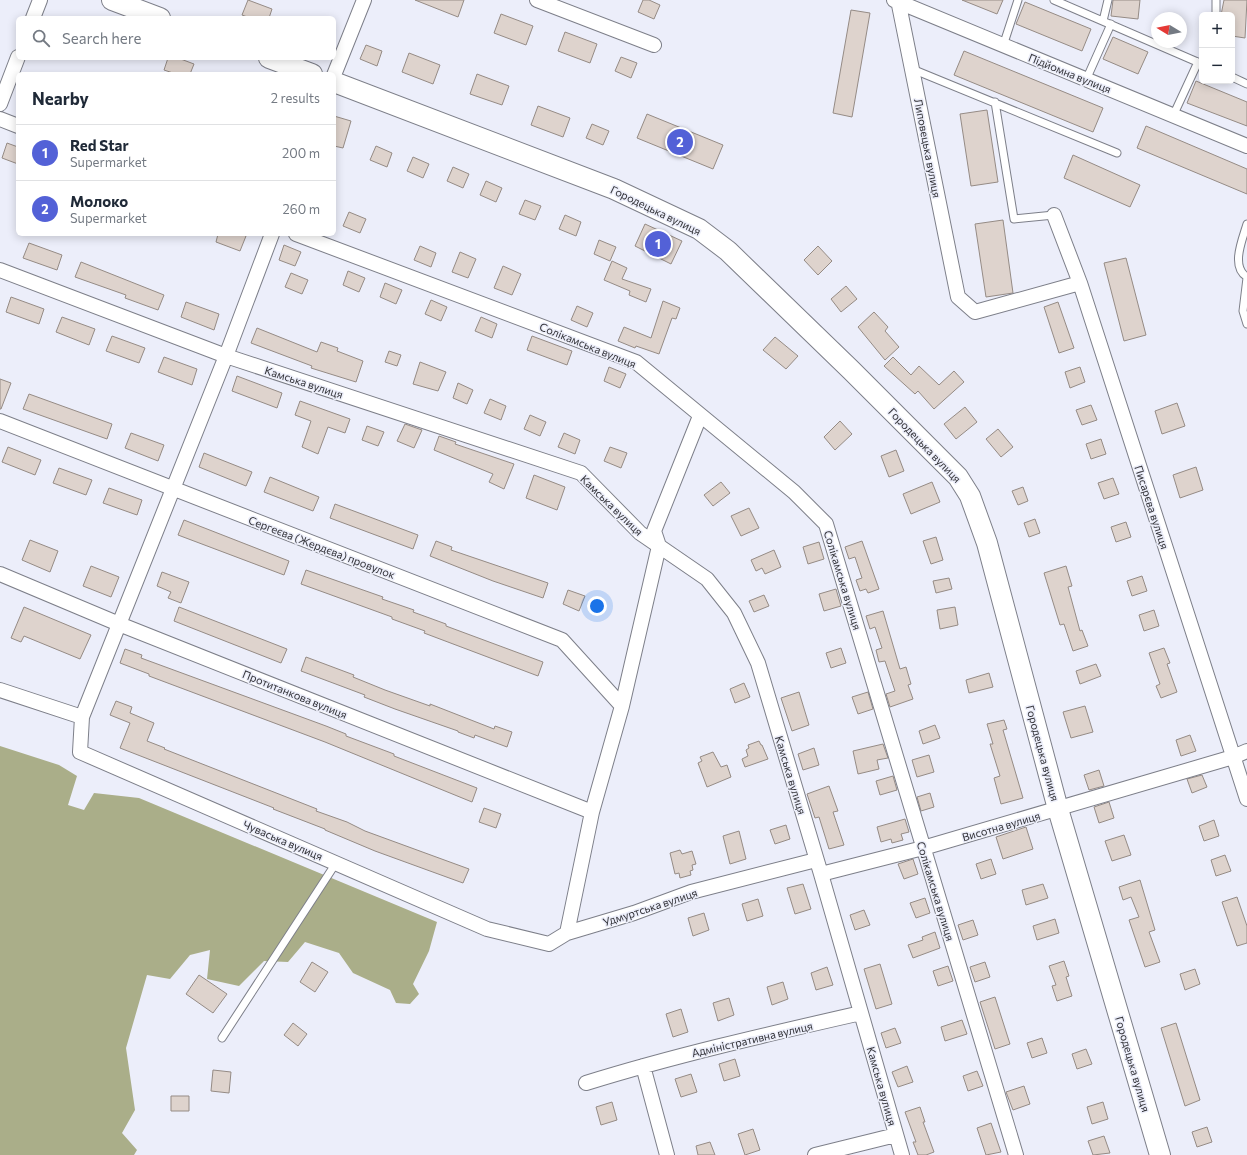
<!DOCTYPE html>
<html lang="en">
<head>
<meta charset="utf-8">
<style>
	body { margin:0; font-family:Commissioner,sans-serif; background:#f6f6f7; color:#1f2937 }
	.controls { position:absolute; right:12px; top:12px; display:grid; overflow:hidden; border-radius:6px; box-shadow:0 2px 10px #0003 }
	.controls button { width:36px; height:36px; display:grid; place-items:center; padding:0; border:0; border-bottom:1px solid #e0e1e3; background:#fff; color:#1f2937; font:20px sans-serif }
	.compass { position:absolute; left:1151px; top:12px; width:36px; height:36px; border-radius:50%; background:#fff; box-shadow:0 2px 10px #0003; rotate:280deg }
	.you { position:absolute; left:597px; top:606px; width:14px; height:14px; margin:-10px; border:3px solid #fff; border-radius:50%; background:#1a73e8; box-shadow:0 0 0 6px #1a73e833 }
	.badge { display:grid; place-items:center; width:26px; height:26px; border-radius:50%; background:#5361d7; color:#fff; font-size:13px; font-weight:700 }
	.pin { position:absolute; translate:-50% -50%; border:2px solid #fff; box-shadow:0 1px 4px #0006 }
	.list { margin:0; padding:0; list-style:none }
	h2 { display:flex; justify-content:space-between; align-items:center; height:52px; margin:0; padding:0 16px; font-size:17px }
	h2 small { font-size:13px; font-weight:400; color:#747a83 }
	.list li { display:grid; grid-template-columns:26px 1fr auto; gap:12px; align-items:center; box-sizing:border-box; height:56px; padding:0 16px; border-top:1px solid #e0e1e3 }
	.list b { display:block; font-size:15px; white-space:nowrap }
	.list p { margin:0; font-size:13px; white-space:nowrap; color:#747a83 }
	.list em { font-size:13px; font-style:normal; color:#747a83 }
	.icon { flex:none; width:22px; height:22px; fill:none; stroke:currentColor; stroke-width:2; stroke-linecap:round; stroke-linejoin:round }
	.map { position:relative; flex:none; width:1247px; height:1155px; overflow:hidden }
	.search { position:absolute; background:#fff; box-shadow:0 2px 10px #0003; left:16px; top:16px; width:320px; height:44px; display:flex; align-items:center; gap:10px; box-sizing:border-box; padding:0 14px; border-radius:6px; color:#747a83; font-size:15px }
	.panel { position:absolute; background:#fff; box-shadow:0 2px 10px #0003; left:16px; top:72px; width:320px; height:164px; border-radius:6px }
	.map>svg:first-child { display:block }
	.forest { fill:#aaae89 }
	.building { fill:#ded3cd; stroke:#958b85 }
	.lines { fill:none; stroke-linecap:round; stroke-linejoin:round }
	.lane-casing { stroke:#7d7f89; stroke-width:9 }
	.street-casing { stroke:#7d7f89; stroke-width:16 }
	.secondary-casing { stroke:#7d7f89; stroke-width:22 }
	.lane { stroke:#fff; stroke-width:7 }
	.street { stroke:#fff; stroke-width:14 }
	.secondary { stroke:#fff; stroke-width:20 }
	.labels { text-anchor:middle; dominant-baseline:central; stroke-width:3; stroke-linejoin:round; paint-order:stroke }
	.street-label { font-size:11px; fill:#323237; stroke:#eceefa }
</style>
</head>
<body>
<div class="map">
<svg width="1247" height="1155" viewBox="0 0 1247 1155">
	<rect width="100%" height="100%" fill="#eceefa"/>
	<path class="forest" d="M0 746 59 765 77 776 68 805 84 810 94 793 139 798 437 922 429 951 413 984 419 994 410 1004 396 1003 390 990 353 973 339 953 305 942 288 962 264 961 239 986 207 979 210 950 190 955 170 979 147 975 126 1048 135 1110 122 1133 137 1150 134 1155H0Z"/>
	<path class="building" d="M248 0 272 9 269 18H250L242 15Z
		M415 0H464L458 17Z
		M643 0H649L660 5 654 19 638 12Z
		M962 0H1003L997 14Z
		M1113 0H1140L1138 19 1111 16Z
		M1224 0H1247L1245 38 1232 36V15H1221Z
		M1025 2 1091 29 1082 51 1016 24Z
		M851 10 870 13 852 117 833 113Z
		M501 14 533 26 526 45 494 33Z
		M565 32 597 44 590 63 558 51Z
		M1113 37 1148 52 1138 74 1103 59Z
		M366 45 382 51 377 66 360 59Z
		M964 51 1103 108 1093 132 954 75Z
		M409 53 440 65 433 84 402 72Z
		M621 57 637 63 631 78 615 71Z
		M168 58H178L194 64 190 74H176L164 70Z
		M477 74 509 86 502 105 470 94Z
		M1196 81 1247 102V126L1187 103Z
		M538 106 570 118 563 137 531 125Z
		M987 110 998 182 971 186 960 114Z
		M647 114 723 145 713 169 637 138Z
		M334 116 351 121 343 148 334 146Z
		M592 124 609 131 603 145 586 138Z
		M1146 126 1247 169V194L1137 148Z
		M7 143 18 147V164L2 158Z
		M376 146 392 153 387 167 370 160Z
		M1073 155 1140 185 1130 207 1064 178Z
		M413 157 429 164 423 178 407 171Z
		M453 167 469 174 463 188 447 181Z
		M486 181 502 188 496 202 480 195Z
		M525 200 541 206 535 220 519 214Z
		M349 212 366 219 360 233 343 226Z
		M565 215 581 222 576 236 559 229Z
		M1003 220 1013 293 986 297 975 224Z
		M645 224 682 241 671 264 635 246Z
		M218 234H241L246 236 240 251 216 242Z
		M599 240 616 247 610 261 594 254Z
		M29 243 62 255 57 270 23 258Z
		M284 245 301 252 295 266 279 260Z
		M420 246 436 253 431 267 414 260Z
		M818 246 832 261 818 275 804 260Z
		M460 252 476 259 468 278 452 272Z
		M1126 258 1146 335 1124 341 1104 263Z
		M612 261 627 268 622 279 651 289 646 302 629 295 630 291 604 280Z
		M81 262 164 295 158 310 125 298 126 295 75 277Z
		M503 266 521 274 512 295 494 288Z
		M348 271 365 278 359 292 343 285Z
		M291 273 308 280 302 294 285 287Z
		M385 283 402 290 396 304 380 297Z
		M846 286 857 299 841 312 831 299Z
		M11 297 44 309 39 324 6 312Z
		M431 300 447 307 441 321 425 314Z
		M663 301 680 308 676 319 672 318 659 354 636 346 635 348 618 341 624 327 651 338Z
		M186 302 219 314 214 330 181 317Z
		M1058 302 1074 348 1059 353 1044 307Z
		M577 306 593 313 587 327 571 320Z
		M874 312 888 327 885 331 899 347 885 360 858 327Z
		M62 317 95 329 89 345 56 332Z
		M481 317 497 324 492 338 475 331Z
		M257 328 317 352 321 342 338 348 337 351 363 361 356 382 311 368 312 366 251 343Z
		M112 336 145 348 139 363 106 351Z
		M532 336 572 351 567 365 527 350Z
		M775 337 798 356 786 369 763 350Z
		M389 351 401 355 397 366 385 362Z
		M164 357 197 369 192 385 158 372Z
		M893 357 911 375 919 366 939 385 954 371 964 382 934 409 918 391 915 394 884 366Z
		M420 362 446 372 438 391 413 384Z
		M609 367 626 374 620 388 604 381Z
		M1080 367 1085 382 1070 388 1065 372Z
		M237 376 282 393 277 408 232 391Z
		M0 379 11 383 1 409H0Z
		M458 383 473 390 467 404 453 398Z
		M29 394 112 424 107 439 23 409Z
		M490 399 506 406 501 420 484 413Z
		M300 401 350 419 345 433 328 427 318 454 302 447 311 421 295 415Z
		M1177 403 1185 426 1162 434 1155 411Z
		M1091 405 1097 420 1082 425 1076 410Z
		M965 407 977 422 956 439 944 424Z
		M530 415 546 422 540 436 524 429Z
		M840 421 852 434 835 450 824 437Z
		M405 424 422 430 414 448 397 441Z
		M367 426 384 432 378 446 362 440Z
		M998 429 1013 447 1001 457 986 439Z
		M131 433 164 445 158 461 125 448Z
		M564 433 580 440 575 454 558 447Z
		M439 436 456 442 455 444 514 464 504 489 489 482 493 474 434 450Z
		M1101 439 1106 454 1091 459 1086 444Z
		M8 447 41 460 35 475 2 462Z
		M610 447 627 453 621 468 604 461Z
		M896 450 904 471 889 477 881 456Z
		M204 453 252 472 246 486 199 467Z
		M1196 467 1203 490 1180 498 1173 475Z
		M59 468 92 480 86 495 53 483Z
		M534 475 565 487 557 510 526 498Z
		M270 477 319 497 313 511 264 492Z
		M1113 478 1119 494 1104 499 1098 483Z
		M721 482 730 493 713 506 704 495Z
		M932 482 940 502 911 514 903 494Z
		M1023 487 1028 501 1018 505 1012 491Z
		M109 488 142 500 137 515 103 503Z
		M335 504 418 535 413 549 330 518Z
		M749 508 759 528 741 536 731 516Z
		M1035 519 1040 533 1029 537 1024 523Z
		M184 520 289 561 284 575 178 535Z
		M1126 522 1131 537 1116 542 1111 527Z
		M936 537 943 560 931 564 923 541Z
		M30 540 58 551 50 572 22 560Z
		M436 541 452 547 451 550 548 583 543 598 493 581 430 556Z
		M862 541 879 589 868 593 866 589 860 591 856 580 862 578 855 557 849 559 845 547Z
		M819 542 824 559 808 564 803 547Z
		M774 550 781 567 765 574 762 568 756 571 751 560Z
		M91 566 119 577 111 597 83 586Z
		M1066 566 1072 586 1068 587 1080 631 1082 630 1088 646 1073 651 1064 624 1060 625 1044 573Z
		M306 570 383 597 382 599 414 610 413 612 446 624V626L543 662 538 676 424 633 425 631 392 619V617L301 584Z
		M162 572 189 582 181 603 168 598 171 592 157 586Z
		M1142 576 1147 591 1132 596 1127 581Z
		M949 578 952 589 936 593 933 581Z
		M836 589 841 606 824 611 819 594Z
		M568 590 585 596 579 611 563 604Z
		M764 595 769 606 754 612 749 601Z
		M24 607 91 635 80 659 24 636 21 642 11 638Z
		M179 607 287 649 281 663 174 621Z
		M955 607 958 625 940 629 937 610Z
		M1154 610 1159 626 1144 631 1139 615Z
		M883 611 900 669 906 667 911 684 908 685 913 699 890 707 886 694 895 691 885 661 879 662 876 650 882 648 875 627 870 629 866 616Z
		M841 648 846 663 831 668 826 653Z
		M1164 648 1170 663 1167 664 1177 692 1161 698 1156 686 1160 684 1149 653Z
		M125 649 142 655 141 658 326 726 346 734V736L394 754V756L477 788 472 802 325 742 149 676V674L120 663Z
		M306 657 354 675 353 677 385 690 430 706V704L494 729 495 726 512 732 507 747 475 735 474 738 458 732V731L395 709 364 697 365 695 301 671Z
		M1096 664 1101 676 1080 684 1076 671Z
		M989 673 993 687 969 693 966 680Z
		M744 683 750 697 735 703 730 689Z
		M799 692 809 725 792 731 781 698Z
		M868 692 873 709 858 714 852 697Z
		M116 701 132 707 130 713 154 723 147 741 165 748 164 749 317 809 316 811 347 822 365 831 469 869 463 883 375 851 325 830V829L273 809 274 808 120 748 130 723 110 715Z
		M1085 706 1093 732 1071 738 1063 712Z
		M1004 720 1007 729 1003 730 1023 798 1001 804 994 778 1000 776 990 744H993L987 724Z
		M935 725 940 738 923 744 919 731Z
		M1190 735 1196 751 1181 756 1176 740Z
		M759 741 761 745H762L768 759 745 767 742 759 748 756 746 750 749 748 748 745Z
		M883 744 888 758 877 760 879 769 858 774 853 751Z
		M814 748 819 765 803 770 798 754Z
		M713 752 721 767 727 765 731 777 707 787 698 763 702 761 700 757Z
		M929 755 934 772 917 777 912 760Z
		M1099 770 1104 786 1089 790 1084 775Z
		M1202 775 1207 787 1192 793 1187 779Z
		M893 776 897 790 880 795 876 781Z
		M829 786 838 811 833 812 844 845 829 849 819 817 815 818 807 794Z
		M930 793 934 807 921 811 917 797Z
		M1109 802 1114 818 1099 823 1094 807Z
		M484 808 501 814 496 828 479 822Z
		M905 819 909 832 901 834 903 840 892 843 891 839 881 842 877 827Z
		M1214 820 1219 836 1204 841 1199 826Z
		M786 825 790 839 775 844 770 830Z
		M1026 827 1033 849 1003 859 996 837Z
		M739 831 746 859 730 864 723 836Z
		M1124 835 1131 855 1112 861 1105 841Z
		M680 850 682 854 692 851 696 864 692 865 693 870 690 871 691 875 680 878 679 873 675 874 670 853Z
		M1225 855 1231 871 1216 876 1211 860Z
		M913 859 918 874 904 879 898 864Z
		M991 859 996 874 981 879 976 864Z
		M1140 880 1155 930 1149 932 1160 962 1145 967 1129 920 1139 917 1131 897 1123 900 1119 887Z
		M803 884 811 909 795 914 787 888Z
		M1043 884 1048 898 1026 905 1022 890Z
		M1237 897 1247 926V943L1237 946 1222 902Z
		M925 898 930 913 916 918 910 903Z
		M758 899 763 916 747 921 742 904Z
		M864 910 870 925 855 930 850 915Z
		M704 913 709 930 693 936 688 918Z
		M1055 919 1059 933 1037 940 1033 926Z
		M973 920 978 935 963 940 958 925Z
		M935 932 940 948 913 958 908 945 923 940 922 937Z
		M1064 961 1069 976 1066 977 1072 996 1057 1001 1052 986 1056 985 1049 966Z
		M312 962 328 972 315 992 300 982Z
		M985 962 990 977 975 982 970 967Z
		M880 964 892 1004 876 1009 864 969Z
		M948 966 953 981 938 986 933 971Z
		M827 967 833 985 816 990 811 973Z
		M1195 969 1200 984 1185 990 1180 974Z
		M199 975 227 994 213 1013 186 994Z
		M783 982 788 999 772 1005 767 987Z
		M995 997 1010 1044 995 1049 980 1002Z
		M729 998 734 1015 718 1021 713 1003Z
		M681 1009 688 1032 673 1037 666 1014Z
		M962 1020 967 1034 945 1041 941 1027Z
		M293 1023 307 1034 298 1046 284 1035Z
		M1176 1023 1200 1100 1185 1106 1161 1028Z
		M895 1028 901 1043 886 1048 881 1033Z
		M1042 1038 1047 1053 1032 1058 1027 1043Z
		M1086 1049 1092 1064 1077 1069 1072 1054Z
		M735 1059 740 1076 724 1081 719 1064Z
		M907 1066 913 1082 898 1087 892 1072Z
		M213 1070 231 1072 229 1093 211 1091Z
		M977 1071 983 1086 968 1091 963 1076Z
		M691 1074 697 1092 681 1097 675 1079Z
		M1024 1086 1030 1104 1013 1110 1006 1092Z
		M171 1096H189V1111H171Z
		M612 1102 617 1120 601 1125 596 1107Z
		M1103 1102 1108 1119 1092 1124 1087 1107Z
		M920 1107 925 1122H923L934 1152 926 1155H918L913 1142H916L905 1112Z
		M991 1123 1001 1152 986 1155 977 1128Z
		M1207 1127 1212 1142 1197 1147 1192 1132Z
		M753 1129 760 1150 745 1155 738 1134Z
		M1104 1136 1110 1153 1093 1155 1088 1141Z
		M710 1142 715 1155H698L696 1146Z"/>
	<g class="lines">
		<defs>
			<path id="lane" d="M1054 0 1202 64
				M1216 15V0
				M1103 21 1108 0
				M1003 46 1018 0
				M912 69 1117 153
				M1232 77 1247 84
				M1086 80 1111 24
				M995 102 1014 219 1054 215
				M1173 116 1198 62
				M1247 224C1243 238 1230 267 1247 277
				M1247 278 1243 311 1247 324
				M222 1038 336 863"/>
			<path id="street" d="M537 0 654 45
				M894 0 1247 146
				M898 0 958 297 975 312 1080 283
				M33 18 40 0
				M334 75 364 0
				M0 104 18 57
				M0 119 18 126
				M1054 215 1080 283 1247 799
				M272 234 226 356 82 717 80 752 487 929 549 944 567 933 634 913 691 892 816 860
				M296 234 636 362 794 492 826 524 1016 1155
				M0 270 226 356 581 473 640 533 707 579 734 613 758 663 821 874 902 1155
				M0 421 562 640 622 706
				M0 574 119 624 592 812
				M0 690 82 717
				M821 874 923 848 1233 757 1247 751
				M567 933 592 812 622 706 659 546 654 531 700 416
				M643 1066 667 1155
				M586 1083C676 1055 769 1034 861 1013
				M815 1155 896 1135"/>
			<path id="secondary" d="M112 0 160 18
				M269 58 312 74
				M334 82 614 189 699 229 728 251 851 370 958 477 970 496 987 543 1058 809 1160 1155"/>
		</defs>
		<use href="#lane" class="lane-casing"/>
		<use href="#street" class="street-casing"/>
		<use href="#secondary" class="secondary-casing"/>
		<use href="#lane" class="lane"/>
		<use href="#street" class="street"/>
		<use href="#secondary" class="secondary"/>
	</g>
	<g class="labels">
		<g class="street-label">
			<text transform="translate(1070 73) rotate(22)">Підйомна вулиця</text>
			<text transform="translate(928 148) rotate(79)">Липовецька вулиця</text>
			<text transform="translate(656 210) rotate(26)">Городецька вулиця</text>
			<text transform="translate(588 345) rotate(22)">Солікамська вулиця</text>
			<text transform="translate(304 382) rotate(18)">Камська вулиця</text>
			<text transform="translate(925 445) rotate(46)">Городецька вулиця</text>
			<text transform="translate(612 505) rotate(44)">Камська вулиця</text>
			<text transform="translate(1152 507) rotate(72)">Писарєва вулиця</text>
			<text transform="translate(322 547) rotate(21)">Сергеєва (Жердєва) провулок</text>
			<text transform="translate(843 580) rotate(73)">Солікамська вулиця</text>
			<text transform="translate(295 694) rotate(22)">Протитанкова вулиця</text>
			<text transform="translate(1043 753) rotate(75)">Городецька вулиця</text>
			<text transform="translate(791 775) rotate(73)">Камська вулиця</text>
			<text transform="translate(1001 826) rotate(-16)">Висотна вулиця</text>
			<text transform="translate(283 840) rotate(23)">Чуваська вулиця</text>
			<text transform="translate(936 891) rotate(73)">Солікамська вулиця</text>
			<text transform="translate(650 907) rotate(-18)">Удмуртська вулиця</text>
			<text transform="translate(752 1039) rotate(-13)">Адміністративна вулиця</text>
			<text transform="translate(1133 1064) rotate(74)">Городецька вулиця</text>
			<text transform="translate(882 1086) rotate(74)">Камська вулиця</text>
		</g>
	</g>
</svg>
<div class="controls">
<button>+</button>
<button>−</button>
</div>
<svg class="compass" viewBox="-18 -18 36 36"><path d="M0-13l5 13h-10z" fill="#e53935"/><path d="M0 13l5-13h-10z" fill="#747a83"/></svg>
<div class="you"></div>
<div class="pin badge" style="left:658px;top:244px">1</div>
<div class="pin badge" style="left:680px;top:142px">2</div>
<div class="search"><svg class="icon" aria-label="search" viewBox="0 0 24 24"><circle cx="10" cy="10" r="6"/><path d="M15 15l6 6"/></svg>Search here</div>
<section class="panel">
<h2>Nearby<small>2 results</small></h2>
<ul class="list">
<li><span class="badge">1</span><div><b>Red Star</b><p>Supermarket</p></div><em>200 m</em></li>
<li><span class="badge">2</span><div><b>Молоко</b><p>Supermarket</p></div><em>260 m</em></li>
</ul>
</section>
</div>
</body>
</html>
